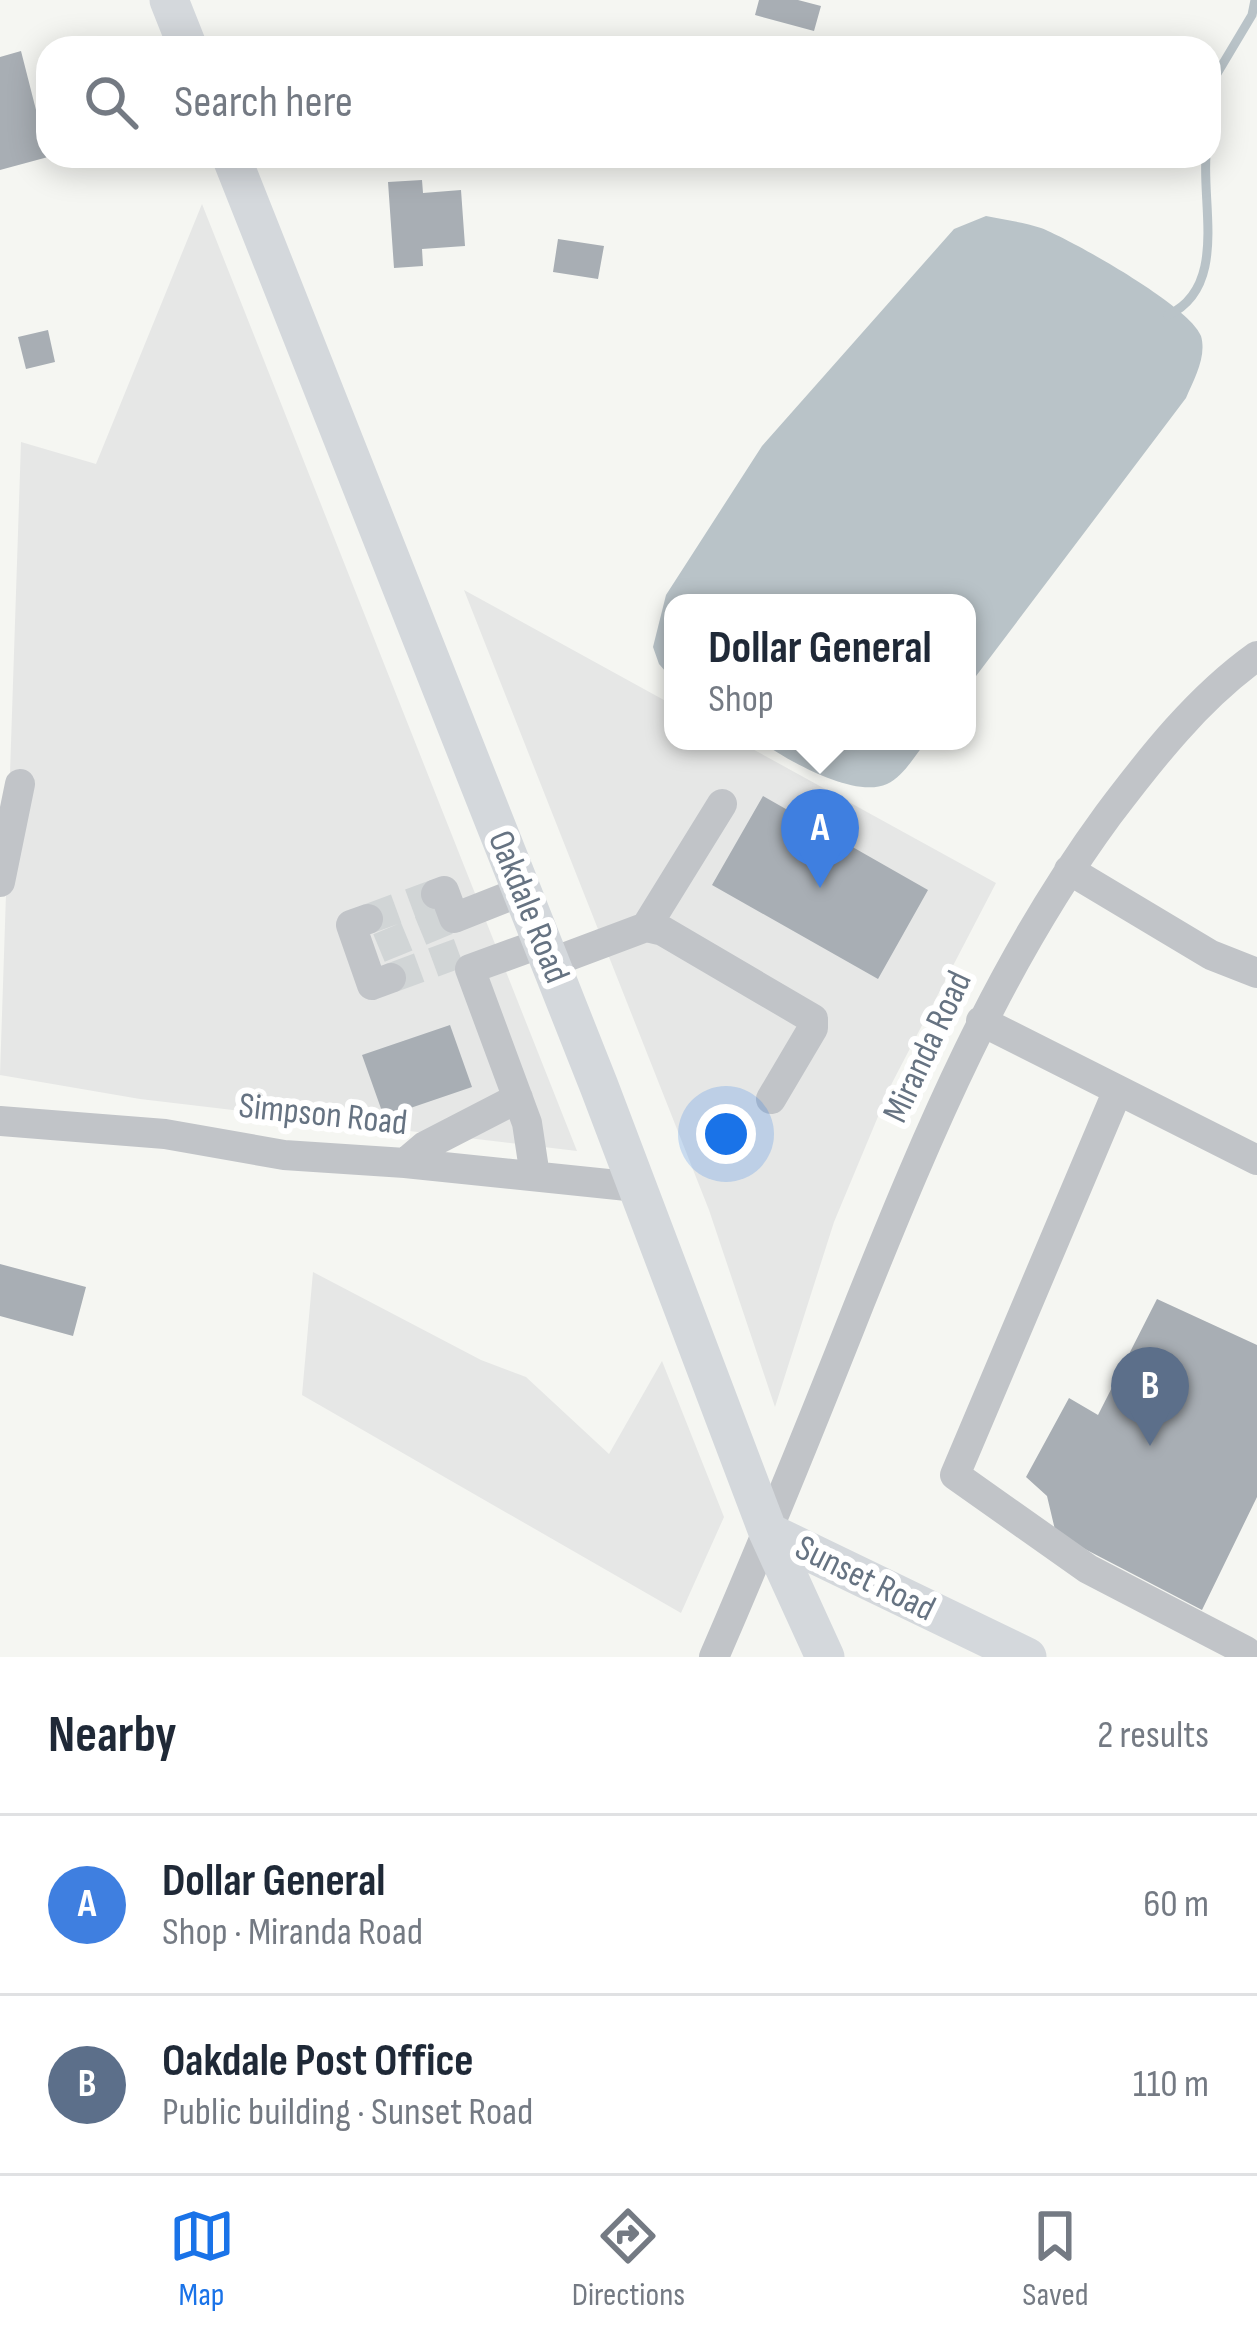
<!DOCTYPE html>
<html lang="en">
<head>
<meta charset="utf-8">
<style>
	body { margin:0; font-family:"Sofia Sans Condensed",sans-serif; background:#f2f2f3; color:#1f2937 }
	.you { position:absolute; left:726px; top:1134px; width:42px; height:42px; margin:-30px; border:9px solid #fff; border-radius:50%; background:#1a73e8; box-shadow:0 0 0 18px #1a73e833 }
	.badge { display:grid; place-items:center; width:78px; height:78px; border-radius:50%; background:#1a73e8; color:#fff; font-size:39px; font-weight:700 }
	.pin { position:absolute; translate:-50% -99px; filter:drop-shadow(0 3px 6px #0008) }
	.pin::after { content:''; position:absolute; top:63px; width:42px; height:36px; background:inherit; clip-path:polygon(0 0,100% 0,50% 100%) }
	.popup { position:absolute; left:664px; top:594px; width:312px; height:156px; box-sizing:border-box; display:grid; place-content:center; border-radius:24px; background:#fff; filter:drop-shadow(0 3px 9px #0005); font-size:39px; white-space:nowrap; color:#747a83 }
	.popup b { font-size:45px; color:#1f2937 }
	.popup::after { content:''; position:absolute; left:50%; top:100%; margin-left:-24px; border:24px solid transparent; border-top-color:#fff }
	.list { margin:0; padding:0; list-style:none }
	h2 { display:flex; justify-content:space-between; align-items:center; height:156px; margin:0; padding:0 48px; font-size:51px }
	h2 small { font-size:39px; font-weight:400; color:#747a83 }
	.list li { display:grid; grid-template-columns:78px 1fr auto; gap:36px; align-items:center; box-sizing:border-box; height:180px; padding:0 48px; border-top:3px solid #e0e1e3 }
	.list b { display:block; font-size:45px; white-space:nowrap }
	.list p { margin:0; font-size:39px; white-space:nowrap; color:#747a83 }
	.list em { font-size:39px; font-style:normal; color:#747a83 }
	.icon { flex:none; width:66px; height:66px; fill:none; stroke:currentColor; stroke-width:2; stroke-linecap:round; stroke-linejoin:round }
	.map { position:relative; flex:none; width:1257px; height:1657px; overflow:hidden }
	.search { position:absolute; background:#fff; box-shadow:0 6px 30px #0003; left:36px; right:36px; top:36px; height:132px; display:flex; align-items:center; gap:30px; box-sizing:border-box; padding:0 42px; border-radius:36px; color:#747a83; font-size:45px }
	.sheet { height:516px; background:#fff }
	nav { display:flex; justify-content:space-around; align-items:center; box-sizing:border-box; height:168px; border-top:3px solid #e0e1e3; background:#fff; font-size:33px; color:#747a83 }
	nav a { display:grid; justify-items:center; gap:6px }
	nav .on { color:#1a73e8 }
	.map>svg:first-child { display:block }
	.built { fill:#e6e7e6 }
	.water { fill:#b9c3c8 }
	.lines { fill:none; stroke-linecap:round; stroke-linejoin:round }
	.stream { stroke:#b9c3c8; stroke-width:9 }
	.building { fill:#a8aeb4 }
	.minor-tunnel { stroke:#d1d5d6; stroke-width:30; stroke-dasharray:30 15; stroke-linecap:butt }
	.minor { stroke:#c1c4c8; stroke-width:30 }
	.major { stroke:#d4d8dc; stroke-width:39 }
	.labels { text-anchor:middle; dominant-baseline:central; stroke-width:12; stroke-linejoin:round; paint-order:stroke }
	.street-label { font-size:36px; fill:#667382; stroke:#fff }
</style>
</head>
<body>
<div class="map">
<svg width="1257" height="1657" viewBox="0 0 1257 1657">
	<rect width="100%" height="100%" fill="#f5f6f2"/>
	<path class="built" d="M202 204 577 1151 140 1099 0 1075 21 442 96 464Z
		M464 590 673 705V741H738L996 883 892 1083 834 1222 775 1407 709 1210Z
		M313 1272 481 1360 526 1377 609 1454 662 1361 724 1517 681 1613 302 1395Z"/>
	<path class="water" d="M986 216C1004 220 1024 222 1041 228 1072 240 1191 307 1201 336 1207 357 1194 379 1186 398L967 688V603H673V680L659 664 653 647 666 595 762 446 954 229Z
		M760 741H927C915 755 904 776 887 784 854 799 787 760 760 741Z"/>
	<g class="lines">
		<path class="stream" d="M1209 121 1212 82 1252 15 1255 0
			M1168 315C1227 288 1202 207 1206 156"/>
	</g>
	<path class="building" d="M759 0H798L821 6 814 31 755 15Z
		M21 51 48 157 0 170V57Z
		M422 180 423 193 461 190 465 246 422 249 423 266 394 268 388 182Z
		M558 239 604 246 598 279 553 272Z
		M48 330 55 362 26 369 18 337Z
		M763 796 928 890 878 979 712 885Z
		M450 1025 472 1087 384 1117 362 1055Z
		M0 1264 86 1287 73 1336 0 1316Z
		M1157 1299 1257 1345V1497L1202 1610 1056 1534 1047 1496 1026 1477 1069 1398 1098 1415Z"/>
	<g class="lines">
		<path class="minor-tunnel" d="M368 919 436 894
			M379 948 447 920
			M391 978 459 953"/>
		<path class="minor" d="M1069 870 1211 955 1257 973
			M0 882 20 784
			M436 894 444 891 454 918 522 891
			M368 919 351 925 372 985 391 978
			M646 927 722 804
			M550 963 646 927 663 931 813 1019V1028L771 1099
			M981 1021 1257 1160
			M1118 1090 955 1475 1088 1569 1246 1651
			M0 1121 165 1134 284 1155 405 1163 637 1187
			M405 1163 425 1146 518 1098
			M535 1176 527 1123 470 969 542 943
			M714 1657C765 1539 813 1421 860 1302 929 1131 998 965 1108 815 1151 758 1198 698 1257 656"/>
		<path class="major" d="M169 0 188 48
			M231 156 599 1086 768 1532 825 1657
			M768 1532 1027 1657"/>
	</g>
	<g class="labels">
		<g class="street-label">
			<text transform="translate(528 907) rotate(68)">Oakdale Road</text>
			<text transform="translate(928 1047) rotate(-65)">Miranda Road</text>
			<text transform="translate(323 1115) rotate(6)">Simpson Road</text>
			<text transform="translate(865 1579) rotate(26)">Sunset Road</text>
		</g>
	</g>
</svg>
<div class="you"></div>
<div class="pin badge" style="left:820px;top:888px;background:#3f7fe0">A</div>
<div class="popup"><b>Dollar General</b>Shop</div>
<div class="pin badge" style="left:1150px;top:1446px;background:#5c6f8a">B</div>
<div class="search"><svg class="icon" aria-label="search" viewBox="0 0 24 24"><circle cx="10" cy="10" r="6"/><path d="M15 15l6 6"/></svg>Search here</div>
</div>
<section class="sheet">
<h2>Nearby<small>2 results</small></h2>
<ul class="list">
<li><span class="badge" style="background:#3f7fe0">A</span><div><b>Dollar General</b><p>Shop · Miranda Road</p></div><em>60 m</em></li>
<li><span class="badge" style="background:#5c6f8a">B</span><div><b>Oakdale Post Office</b><p>Public building · Sunset Road</p></div><em>110 m</em></li>
</ul>
</section>
<nav>
<a class="on"><svg class="icon" aria-label="map" viewBox="0 0 24 24"><path d="M3 6l6-2 6 2 6-2v14l-6 2-6-2-6 2zM9 4v14M15 6v14"/></svg>Map</a>
<a><svg class="icon" aria-label="directions" viewBox="0 0 24 24"><path d="M12 3l9 9-9 9-9-9zM9 14v-3h6M13 9l2 2-2 2"/></svg>Directions</a>
<a><svg class="icon" aria-label="saved" viewBox="0 0 24 24"><path d="M7 4h10v16l-5-4-5 4z"/></svg>Saved</a>
</nav>
</body>
</html>
